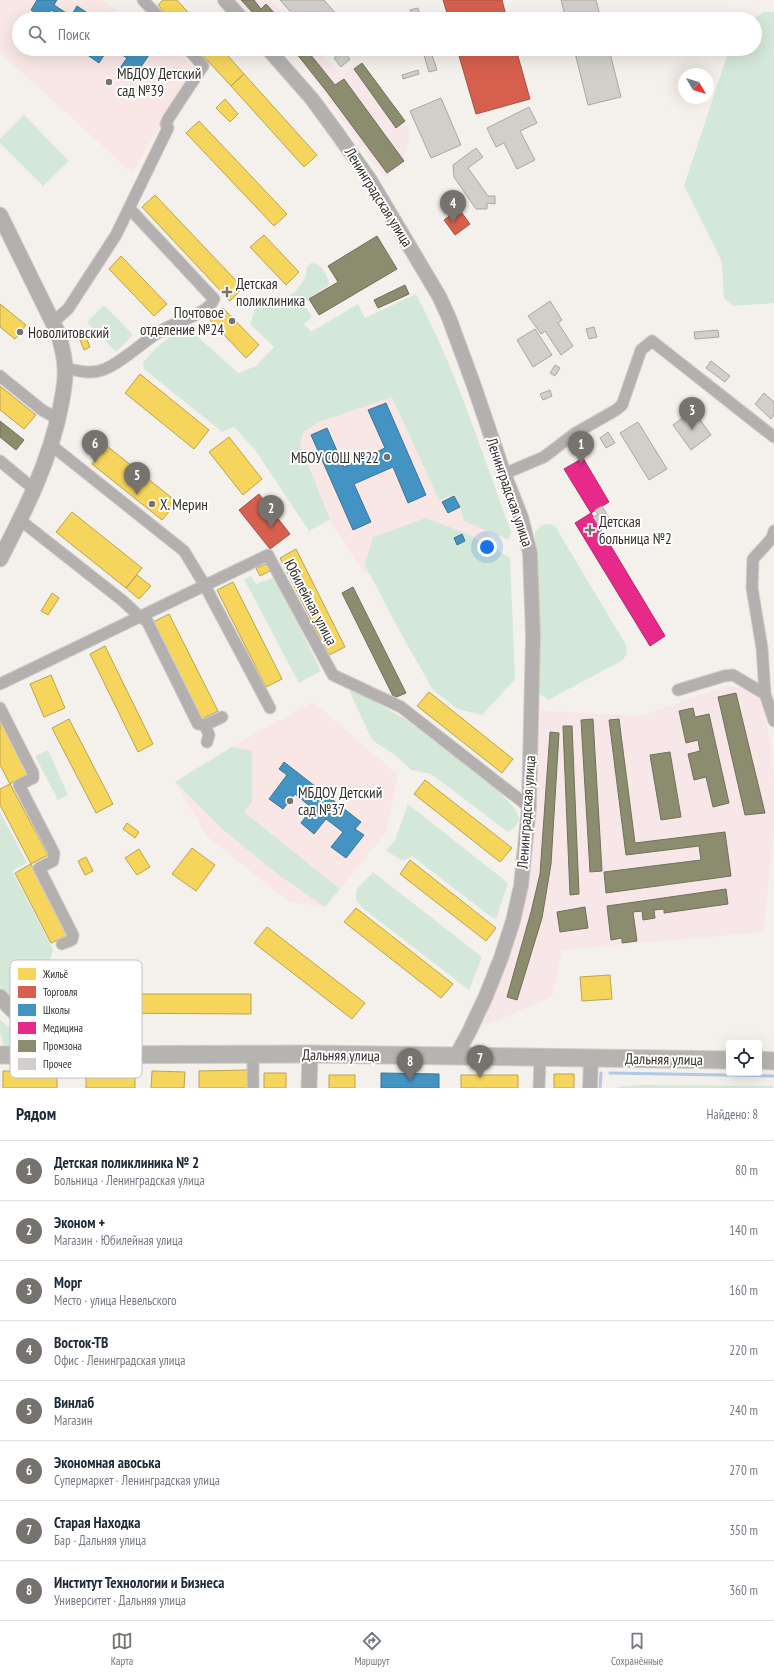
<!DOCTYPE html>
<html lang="ru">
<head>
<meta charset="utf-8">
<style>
	body { margin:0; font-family:"PT Sans Narrow",sans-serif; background:#f2f2f3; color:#1f2937 }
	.controls { position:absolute; right:12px; bottom:12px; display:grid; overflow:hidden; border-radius:4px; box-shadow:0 4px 16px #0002 }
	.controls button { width:36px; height:36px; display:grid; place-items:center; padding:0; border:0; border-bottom:1px solid #e0e1e3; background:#fff; color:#1f2937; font:20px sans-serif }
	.compass { position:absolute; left:678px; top:68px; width:36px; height:36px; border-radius:50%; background:#fff; box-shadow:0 4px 16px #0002; rotate:128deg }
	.you { position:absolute; left:487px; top:547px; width:14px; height:14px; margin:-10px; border:3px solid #fff; border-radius:50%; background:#1a73e8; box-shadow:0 0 0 6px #1a73e833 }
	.badge { display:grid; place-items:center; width:26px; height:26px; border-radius:50%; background:#76736f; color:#fff; font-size:13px; font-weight:700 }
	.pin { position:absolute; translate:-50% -33px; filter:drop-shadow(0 1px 2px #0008) }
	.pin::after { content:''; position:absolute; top:21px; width:14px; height:12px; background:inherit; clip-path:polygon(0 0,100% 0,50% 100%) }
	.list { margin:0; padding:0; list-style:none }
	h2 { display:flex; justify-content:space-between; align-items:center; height:52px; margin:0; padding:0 16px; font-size:17px }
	h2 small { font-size:13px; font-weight:400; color:#747a83 }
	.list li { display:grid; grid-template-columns:26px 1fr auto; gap:12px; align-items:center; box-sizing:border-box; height:60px; padding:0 16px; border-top:1px solid #e0e1e3 }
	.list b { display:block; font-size:15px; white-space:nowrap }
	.list p { margin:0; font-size:13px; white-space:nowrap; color:#747a83 }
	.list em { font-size:13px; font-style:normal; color:#747a83 }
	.icon { flex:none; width:22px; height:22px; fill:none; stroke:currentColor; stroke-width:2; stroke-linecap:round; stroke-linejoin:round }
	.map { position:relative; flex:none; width:774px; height:1088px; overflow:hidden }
	.search { position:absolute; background:#fff; box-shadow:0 4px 16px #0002; left:12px; right:12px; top:12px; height:44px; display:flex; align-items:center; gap:10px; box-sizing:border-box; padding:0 14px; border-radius:22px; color:#747a83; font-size:15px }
	.sheet { height:532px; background:#fff }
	nav { display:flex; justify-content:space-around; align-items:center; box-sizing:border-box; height:56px; border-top:1px solid #e0e1e3; background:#fff; font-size:11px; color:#747a83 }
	nav a { display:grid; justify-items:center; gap:2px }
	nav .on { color:#76736f }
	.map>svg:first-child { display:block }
	.industrial { fill:#f8e7e8 }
	.education { fill:#f8e7e4 }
	.green { fill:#d4e8d9 }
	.homes { fill:#f6d55c; stroke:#bba34e }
	.shops { fill:#d6604d; stroke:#a55143 }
	.schools { fill:#4393c3; stroke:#3e7596 }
	.health { fill:#e7298a; stroke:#b12b6e }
	.industry { fill:#8c8c6e; stroke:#71705a }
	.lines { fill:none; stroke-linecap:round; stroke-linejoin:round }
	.stream { stroke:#b0c8e9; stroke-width:3 }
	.building { fill:#d2cfcb; stroke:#aaa7a3 }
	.minor-casing { stroke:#d0cdc9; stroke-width:13 }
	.tertiary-casing { stroke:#d0cdc9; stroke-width:16 }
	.secondary-casing { stroke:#d0cdc9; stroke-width:17 }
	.primary-casing { stroke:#d0cdc9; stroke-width:19 }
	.minor { stroke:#b3b0af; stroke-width:11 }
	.tertiary { stroke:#b3b0af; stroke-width:14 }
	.secondary { stroke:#b3afac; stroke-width:15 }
	.primary { stroke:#b6b4b0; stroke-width:17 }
	.poi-dot { fill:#76736f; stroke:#fff; stroke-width:1.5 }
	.labels { text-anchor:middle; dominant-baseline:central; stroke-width:4; stroke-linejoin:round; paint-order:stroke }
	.poi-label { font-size:15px; fill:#322f2c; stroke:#fff; text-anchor:start }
	.street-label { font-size:15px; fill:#322f2c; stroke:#fff }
	.key { fill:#fff; stroke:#c2c1c0; stroke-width:1 }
	.key-label { font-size:11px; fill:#322f2c }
</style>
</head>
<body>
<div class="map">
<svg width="774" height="1088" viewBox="0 0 774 1088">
	<rect width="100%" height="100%" fill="#f4f0eb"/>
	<path class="industrial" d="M236 0H271L289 19H253Z
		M289 49H317L342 75 357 64 411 132 402 165 384 178 300 60Z
		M726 686 747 687 761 700 770 738 774 779V831L763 932 562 950 552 997 469 1032 521 886 531 710 641 716Z"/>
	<path class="education" d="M0 0H103L129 19H19V49H171L195 67 132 173 0 52Z
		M393 370 505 561 515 679 482 715 436 680 376 576 363 572 333 525 300 445 294 411Z
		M313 702 398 775 386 832 325 907 289 902 207 836 175 782 241 741Z"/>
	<path class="green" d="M764 12H774V303L733 306 724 298 722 262 684 186 728 53 731 49H755V19H753Z
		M24 115 69 161 43 186 0 143V139Z
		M311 263C323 263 326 275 330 284L303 303 312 317 304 324 311 332 358 304 365 318 416 294C456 370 482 452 511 532L509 540 464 521 461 509 454 494 439 500 392 397 319 422 303 432 300 445 330 519 309 531 256 451 234 427 222 432 144 369 143 363C152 351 173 329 189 332 192 332 194 335 197 336L238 373 256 366 274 347 250 324 256 307 278 303 295 292 305 278 307 267Z
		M104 305 133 335 116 352 87 322Z
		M426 518 470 535 510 558 515 679 482 715 458 709 433 690 399 630 365 565 373 537Z
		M551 524 557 528 562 538 626 645 627 653 623 660 548 700 538 692 535 531 542 525Z
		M251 576 256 584 275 577 321 671 299 683 244 579Z
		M348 688 370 699 408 721 495 787 516 810 519 819 516 826 508 832 431 774 411 770 395 755 372 740Z
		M232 747 252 751V802L244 812 340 889 325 907 280 876 222 829 175 782Z
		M48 750 68 795 58 800 35 756Z
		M408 804 508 883 496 919 490 916 412 856 403 861 386 851 395 840Z
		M0 812 27 863 12 871 53 949 44 986 30 991 22 1003 0 988Z
		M373 872 482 957 469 990 365 910 356 901V890Z
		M0 1020 34 1046 4 1047 0 1032Z
		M640 1085 773 1086V1088H617V1087Z"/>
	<path class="homes" d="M163 0H177L194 19H170L158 5Z
		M197 49H222L244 74 231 86Z
		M244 74 317 155 304 167 231 86Z
		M225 99 238 114 230 122 216 108Z
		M199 121 287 214 274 226 186 133Z
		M155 195 243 288 230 301 142 207Z
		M264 235 299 272 286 285 250 247Z
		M121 256 167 304 154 316 109 269Z
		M0 304 26 325 15 339 0 327Z
		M223 308 259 345 246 358 210 320Z
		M84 333 90 347 84 350 78 335Z
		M140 374 209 430 194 449 125 393Z
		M0 386 36 415 24 429 0 410Z
		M229 437 262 479 243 495 209 452Z
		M107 446 177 502 162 520 92 464Z
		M72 512 142 568 126 588 56 532Z
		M296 549 345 647 329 655 280 558Z
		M266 564 270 571 260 576 256 568Z
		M137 575 151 586 139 599 126 588Z
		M233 582 282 679 266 687 217 590Z
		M52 593 59 598 48 615 41 611Z
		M169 614 218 711 202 719 153 622Z
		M105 646 153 744 138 752 90 654Z
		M51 675 65 708 44 717 30 684Z
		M429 692 513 759 502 773 417 706Z
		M69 719 113 804 96 813 52 728Z
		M0 720 28 774 10 784 0 765Z
		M425 780 512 848 500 862 414 794Z
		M10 784 48 855 31 864 0 805V789Z
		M127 823 139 832 135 838 123 829Z
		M192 848 215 865 196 891 172 874Z
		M139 849 150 867 137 875 125 858Z
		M86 857 93 871 85 875 78 861Z
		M410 860 496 928 486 941 400 874Z
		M31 864 68 935 51 943 15 873Z
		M356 908 453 984 441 998 344 922Z
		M267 927 365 1003 352 1019 254 943Z
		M610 975 612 999 582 1001 580 977Z
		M90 994H251V1014L90 1013Z
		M249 1070V1088H199V1071Z
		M3 1071 57 1072V1088H3Z
		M152 1071 185 1072 184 1088H151Z
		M86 1072H135V1088H86Z
		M264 1073H286V1088H264Z
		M554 1074H574V1088H554Z
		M329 1075H355V1088H329Z
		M461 1075H518V1088H461Z"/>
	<path class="shops" d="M443 0H502L507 19H449Z
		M457 49H516L530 99 476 114Z
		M459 209 470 224 455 235 444 220Z
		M259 494 290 534 270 549 239 510Z"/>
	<path class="schools" d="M37 0H57L54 5 71 16 77 6 89 14 86 19H65L51 10 45 19 31 10Z
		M89 49H108L99 63 86 54Z
		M113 49H122L128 53 130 49H146L151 52 134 77 120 68 127 58Z
		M386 403 426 495 408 503 393 467 354 484 371 522 353 530 311 435 327 428 344 467 385 448 368 410Z
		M454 496 460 507 448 513 442 502Z
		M462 534 465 541 457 545 454 538Z
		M284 762 361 822 355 829 364 835 346 858 331 847 343 832 326 819 314 834 301 823 312 808 295 794 283 809 269 799 287 775 279 769Z
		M381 1073 439 1074V1088H381Z"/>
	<path class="health" d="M583 458 609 502 591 513 564 469Z
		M591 513 665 636 650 646 575 523Z"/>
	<path class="industry" d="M241 0H254L261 9 266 4 280 19H265L259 12 255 15Z
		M293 49H306L335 85 344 79 404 161 387 173 327 92Z
		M362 63 405 121 396 128 354 69Z
		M377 236 397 269 319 315 309 299 338 282 328 266Z
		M405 285 409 294 378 308 374 300Z
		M0 421 24 440 16 450 0 437Z
		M353 587 406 693 394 698 342 593Z
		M736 693 765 813 745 815 718 697Z
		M693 708 695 717 709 714 729 803 713 807 706 777 694 780 688 754 700 751 698 740 686 743 679 711Z
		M593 719 602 871 590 872 581 720Z
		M619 719 635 843 725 832 731 876 606 893 604 872 701 860 699 846 626 855 609 720Z
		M563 726H572L579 894 570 895Z
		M550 732 559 733 551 864 542 918 517 1000 507 997 531 912 540 874Z
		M670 752 681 817 661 820 650 755Z
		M726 889 728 904 664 913V909L654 910 655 918 643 920 642 911 633 912 637 941 622 943V938L611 940 607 906Z
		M585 907 588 928 560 932 557 912Z"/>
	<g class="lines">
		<path class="stream" d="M610 1073 774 1076
			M600 1088 601 1073"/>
	</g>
	<path class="building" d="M280 0H324L338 16 335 19H297Z
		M561 0H596L601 19H566Z
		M418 8 421 19H413L410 10Z
		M422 49H430L437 70 429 72Z
		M574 49H609L621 97 588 105Z
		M343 51 350 59 341 67 334 58Z
		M418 70 419 74 403 79 402 75Z
		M441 98 461 145 431 158 410 111Z
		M529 107 537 123 520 131 535 160 517 169 504 143 496 147 487 128Z
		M476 148 483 157 468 168 488 196H495V204L487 203V209H476L454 177 453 165Z
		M550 301 562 320 558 323 573 346 561 355 545 331 541 334 528 316Z
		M594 327 597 337 589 339 586 329Z
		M535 329 552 355 533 367 517 340Z
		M718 330 719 337 695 339 694 332Z
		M711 361 730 376 725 382 706 368Z
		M555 365 560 368 555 376 550 373Z
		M550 390 552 396 543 400 540 394Z
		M764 393 774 402V415L771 419 755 404Z
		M693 410 711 435 691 450 673 425Z
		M638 422 667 469 649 480 620 433Z
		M608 432 615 443 606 448 600 438Z
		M602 506 609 518 598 525 593 517 598 515 595 510Z"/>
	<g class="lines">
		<defs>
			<path id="minor" d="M143 0 161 19
				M53 322 68 309 116 235 168 128 166 124 168 119 203 66 188 49
				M66 368C79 371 91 375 105 369 125 361 146 338 166 328 179 321 209 313 214 299L129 208
				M0 376 42 410 58 419
				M51 445 184 551 204 584 270 708
				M0 461 29 485 36 487
				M504 474 544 457 574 434 616 410 622 405 641 350 652 341 774 437
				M20 520 123 601 139 616 147 621 198 724 205 725 222 717
				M0 684 268 555 333 675 401 707 529 807
				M678 690 724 676 733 675 765 694 774 721
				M765 694 762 648 752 588 753 559 772 538 774 531
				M0 708 33 773V778L19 785 54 853 53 861 39 868 73 935 72 940 62 944
				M205 725 209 735 207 742
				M253 1088V1054
				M539 1088 540 1058"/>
			<path id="tertiary" d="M225 0 242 19
				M268 49 312 99 337 133 370 180 439 296 449 318 473 383 504 474 521 517 530 553 533 636 529 807 521 886 513 921 501 958 486 996 469 1032 456 1056
				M590 1088 591 1058"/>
			<path id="secondary" d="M0 215 58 333C61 344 65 356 65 369 66 381 63 393 61 405 50 461 26 509 0 559
				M0 997C29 1029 50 1041 92 1052
				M309 1088 310 1054"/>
			<path id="primary" d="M0 1055 310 1054 729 1060
				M759 1060 774 1061"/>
		</defs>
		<use href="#minor" class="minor-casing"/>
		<use href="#tertiary" class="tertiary-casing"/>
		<use href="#secondary" class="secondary-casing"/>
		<use href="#primary" class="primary-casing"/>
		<use href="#minor" class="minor"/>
		<use href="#tertiary" class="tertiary"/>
		<use href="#secondary" class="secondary"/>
		<use href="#primary" class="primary"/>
	</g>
	<g class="poi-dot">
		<circle cx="109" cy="82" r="4"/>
		<path d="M225 286h4v4h4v4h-4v4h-4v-4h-4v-4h4z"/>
		<circle cx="232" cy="321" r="4"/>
		<circle cx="20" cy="332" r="4"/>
		<circle cx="387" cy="457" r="4"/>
		<circle cx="152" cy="504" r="4"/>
		<path d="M588 524h4v4h4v4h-4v4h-4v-4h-4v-4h4z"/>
		<circle cx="290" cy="801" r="4"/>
	</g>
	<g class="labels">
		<g class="poi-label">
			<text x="117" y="73">МБДОУ Детский<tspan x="117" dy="17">сад №39</tspan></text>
			<text x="236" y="283">Детская<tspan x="236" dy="17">поликлиника</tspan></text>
			<text x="224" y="312" text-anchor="end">Почтовое<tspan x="224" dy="17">отделение №24</tspan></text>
			<text x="28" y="332">Новолитовский</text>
			<text x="379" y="457" text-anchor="end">МБОУ СОШ №22</text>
			<text x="160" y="504">Х. Мерин</text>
			<text x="599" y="521">Детская<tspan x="599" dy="17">больница №2</tspan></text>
			<text x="298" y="792">МБДОУ Детский<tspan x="298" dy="17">сад №37</tspan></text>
		</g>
		<g class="street-label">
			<text transform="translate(379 197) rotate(58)">Ленинградская улица</text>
			<text transform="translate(510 492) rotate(71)">Ленинградская улица</text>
			<text transform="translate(311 602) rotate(62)">Юбилейная улица</text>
			<text transform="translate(526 812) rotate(-86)">Ленинградская улица</text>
			<text transform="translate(341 1055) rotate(1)">Дальняя улица</text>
			<text transform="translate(664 1059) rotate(1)">Дальняя улица</text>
		</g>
	</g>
	<rect x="10" y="960" width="132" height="118" rx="6" class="key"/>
	<rect x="18" y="968" width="18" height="12" fill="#f6d55c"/>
	<rect x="18" y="986" width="18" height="12" fill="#d6604d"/>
	<rect x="18" y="1004" width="18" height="12" fill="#4393c3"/>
	<rect x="18" y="1022" width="18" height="12" fill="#e7298a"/>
	<rect x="18" y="1040" width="18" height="12" fill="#8c8c6e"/>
	<rect x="18" y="1058" width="18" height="12" fill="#d2cfcb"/>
	<g class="key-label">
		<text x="43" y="978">Жильё</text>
		<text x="43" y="996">Торговля</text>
		<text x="43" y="1014">Школы</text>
		<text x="43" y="1032">Медицина</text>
		<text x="43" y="1050">Промзона</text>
		<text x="43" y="1068">Прочее</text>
	</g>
</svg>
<div class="controls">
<button><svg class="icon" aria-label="locate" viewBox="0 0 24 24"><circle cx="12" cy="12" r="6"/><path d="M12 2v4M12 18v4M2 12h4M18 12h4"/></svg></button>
</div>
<svg class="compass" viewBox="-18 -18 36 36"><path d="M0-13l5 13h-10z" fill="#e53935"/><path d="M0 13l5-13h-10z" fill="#747a83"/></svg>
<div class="you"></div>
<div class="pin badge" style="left:581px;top:464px">1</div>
<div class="pin badge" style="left:271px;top:528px">2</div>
<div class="pin badge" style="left:692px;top:430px">3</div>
<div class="pin badge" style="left:453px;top:223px">4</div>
<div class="pin badge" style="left:137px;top:495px">5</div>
<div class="pin badge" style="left:95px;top:463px">6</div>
<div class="pin badge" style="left:480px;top:1078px">7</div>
<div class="pin badge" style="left:410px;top:1081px">8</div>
<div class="search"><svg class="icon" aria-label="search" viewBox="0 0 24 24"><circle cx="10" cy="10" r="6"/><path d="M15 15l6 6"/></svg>Поиск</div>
</div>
<section class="sheet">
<h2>Рядом<small>Найдено: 8</small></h2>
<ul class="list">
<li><span class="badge">1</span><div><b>Детская поликлиника № 2</b><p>Больница · Ленинградская улица</p></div><em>80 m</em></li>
<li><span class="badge">2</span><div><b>Эконом +</b><p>Магазин · Юбилейная улица</p></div><em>140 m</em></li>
<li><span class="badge">3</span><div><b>Морг</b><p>Место · улица Невельского</p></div><em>160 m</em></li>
<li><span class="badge">4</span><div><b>Восток-ТВ</b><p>Офис · Ленинградская улица</p></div><em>220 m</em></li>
<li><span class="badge">5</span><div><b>Винлаб</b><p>Магазин</p></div><em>240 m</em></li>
<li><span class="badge">6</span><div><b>Экономная авоська</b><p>Супермаркет · Ленинградская улица</p></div><em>270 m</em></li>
<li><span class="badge">7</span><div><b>Старая Находка</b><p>Бар · Дальняя улица</p></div><em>350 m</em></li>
<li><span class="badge">8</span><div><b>Институт Технологии и Бизнеса</b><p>Университет · Дальняя улица</p></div><em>360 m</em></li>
</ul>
</section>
<nav>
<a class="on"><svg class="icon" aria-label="map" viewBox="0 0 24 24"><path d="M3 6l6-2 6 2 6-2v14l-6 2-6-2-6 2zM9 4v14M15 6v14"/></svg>Карта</a>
<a><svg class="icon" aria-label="directions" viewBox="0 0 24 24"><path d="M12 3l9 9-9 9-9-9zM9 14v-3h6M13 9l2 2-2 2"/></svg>Маршрут</a>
<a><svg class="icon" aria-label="saved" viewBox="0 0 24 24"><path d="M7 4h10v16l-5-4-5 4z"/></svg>Сохранённые</a>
</nav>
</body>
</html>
